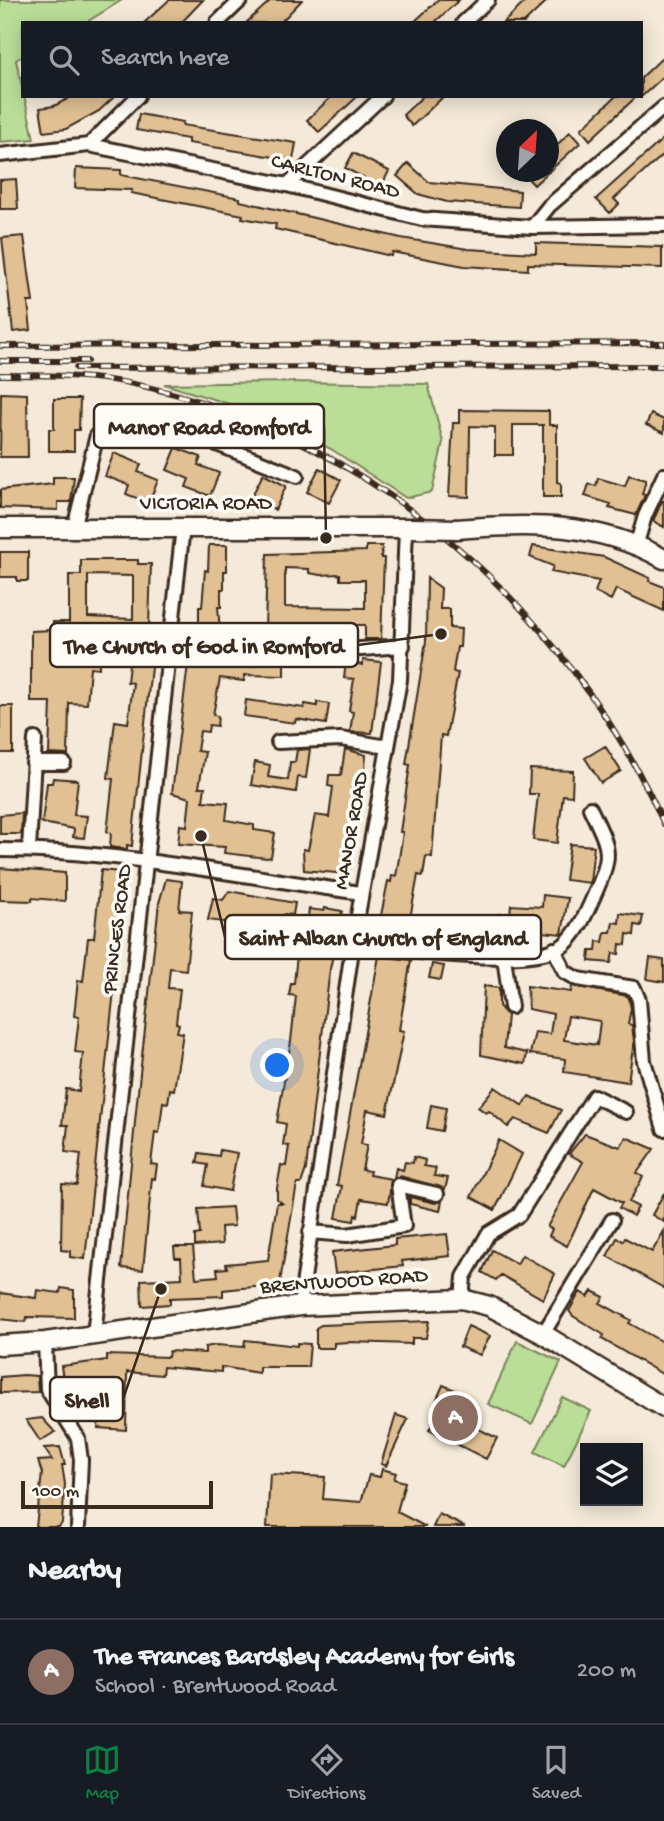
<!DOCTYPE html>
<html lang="en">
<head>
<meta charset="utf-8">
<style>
	body { margin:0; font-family:"Gochi Hand",sans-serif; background:#20242c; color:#f1f3f6 }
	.controls { position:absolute; right:21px; bottom:21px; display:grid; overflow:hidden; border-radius:0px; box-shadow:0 4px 18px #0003 }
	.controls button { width:63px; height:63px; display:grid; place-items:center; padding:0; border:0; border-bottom:2px solid #363941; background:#171b24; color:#f1f3f6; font:35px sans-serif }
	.compass { position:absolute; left:496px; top:119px; width:63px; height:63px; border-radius:50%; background:#171b24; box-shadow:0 4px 18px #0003; rotate:25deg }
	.scale { position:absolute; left:21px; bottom:18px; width:192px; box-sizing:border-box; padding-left:7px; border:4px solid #3b2a1e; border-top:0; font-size:19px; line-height:24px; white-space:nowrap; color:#3b2a1e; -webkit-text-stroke:5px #fdfcf7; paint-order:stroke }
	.you { position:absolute; left:278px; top:1066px; width:24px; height:24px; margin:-18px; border:5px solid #fff; border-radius:50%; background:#1a73e8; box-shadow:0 0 0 10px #1a73e833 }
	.badge { display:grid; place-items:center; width:46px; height:46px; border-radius:50%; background:#0b8043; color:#fff; font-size:23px; font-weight:700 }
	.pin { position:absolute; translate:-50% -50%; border:4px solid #fff; box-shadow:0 2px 7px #0006 }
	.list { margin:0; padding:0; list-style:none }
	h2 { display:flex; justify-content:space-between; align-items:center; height:91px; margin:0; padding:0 28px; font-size:30px }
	h2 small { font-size:23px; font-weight:400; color:#9ea1a6 }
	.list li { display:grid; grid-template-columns:46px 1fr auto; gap:21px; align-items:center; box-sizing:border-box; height:105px; padding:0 28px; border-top:2px solid #363941 }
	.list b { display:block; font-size:26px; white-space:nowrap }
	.list p { margin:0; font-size:23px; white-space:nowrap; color:#9ea1a6 }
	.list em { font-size:23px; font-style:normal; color:#9ea1a6 }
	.icon { flex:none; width:38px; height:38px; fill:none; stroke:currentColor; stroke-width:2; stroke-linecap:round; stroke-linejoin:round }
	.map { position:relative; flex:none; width:664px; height:1527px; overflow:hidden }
	.search { position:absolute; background:#171b24; box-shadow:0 4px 18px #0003; left:21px; right:21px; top:21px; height:77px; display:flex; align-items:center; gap:18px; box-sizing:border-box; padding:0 24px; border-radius:0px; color:#9ea1a6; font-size:26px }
	.sheet { height:196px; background:#171b24 }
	nav { display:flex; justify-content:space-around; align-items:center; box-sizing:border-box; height:98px; border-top:2px solid #363941; background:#171b24; font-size:19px; color:#9ea1a6 }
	nav a { display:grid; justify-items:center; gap:4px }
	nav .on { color:#0b8043 }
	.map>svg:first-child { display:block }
	.green { fill:#bade98; stroke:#7a845b; stroke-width:2 }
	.building { fill:#e1c093; stroke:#3b2a1e; stroke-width:2; fill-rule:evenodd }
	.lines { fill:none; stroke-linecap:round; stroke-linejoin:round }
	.street-casing { stroke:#3b2a1e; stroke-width:18 }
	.secondary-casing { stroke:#3b2a1e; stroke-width:23 }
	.street { stroke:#fdfcf7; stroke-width:12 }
	.secondary { stroke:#fdfcf7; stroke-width:18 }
	.rail-casing { stroke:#3b2a1e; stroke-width:6 }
	.rail { stroke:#fdfcf7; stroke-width:3.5; stroke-dasharray:10; stroke-linecap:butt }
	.secondary-bridge-casing { stroke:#3b2a1e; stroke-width:23; stroke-linecap:butt }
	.secondary-bridge { stroke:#fdfcf7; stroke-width:18 }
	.labels { text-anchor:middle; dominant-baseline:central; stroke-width:7; stroke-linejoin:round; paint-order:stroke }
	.street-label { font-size:21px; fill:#3b2a1e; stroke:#fdfcf7 }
	.leader { fill:none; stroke:#3b2a1e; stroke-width:2.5 }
	.callout-dot { fill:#3b2a1e; stroke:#fdfcf7; stroke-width:2.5 }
	.callout { fill:#fdfcf7; stroke:#3b2a1e; stroke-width:2.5 }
	.callout-label { font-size:23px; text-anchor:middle; font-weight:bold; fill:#3b2a1e }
</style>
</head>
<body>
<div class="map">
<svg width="664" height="1527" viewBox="0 0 664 1527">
	<rect width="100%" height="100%" fill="#f5ead9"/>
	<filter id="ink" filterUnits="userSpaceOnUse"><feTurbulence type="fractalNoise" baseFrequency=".0143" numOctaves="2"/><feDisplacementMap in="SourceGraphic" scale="14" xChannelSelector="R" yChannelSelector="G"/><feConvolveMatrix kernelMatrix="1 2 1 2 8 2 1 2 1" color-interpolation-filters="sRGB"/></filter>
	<g filter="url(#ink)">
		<path class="green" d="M0 0H122L85 23H23V56L16 60 34 139 0 142Z
			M287 382 428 384 443 442 432 492 406 498 331 449 252 411 164 384Z
			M517 1341 561 1362 532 1424 488 1404Z
			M562 1397 591 1411 564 1466 535 1452Z"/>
		<path class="building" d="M169 0H203L181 23H144Z
			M271 0H302L280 23H246Z
			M438 0H459L434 23H413Z
			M527 0H548L524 23H503Z
			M664 56V76L641 97V78Z
			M73 96H115L99 111 66 129 44 132 40 108 54 106Z
			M332 96H358L319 132 307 120Z
			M423 96H444L412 126 403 115Z
			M616 96H637L590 140 581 129Z
			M139 114 183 122 182 125 296 143 293 160 188 143V139L136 130Z
			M570 132 580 143 534 185 522 172H549V153Z
			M664 138V154L614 199 619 204 610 213 596 199Z
			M353 153 389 171 381 187 345 168Z
			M408 163 429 182 520 191 519 207 447 202 418 194 397 176Z
			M76 168 121 170V175L240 198V201L401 238 468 249 536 253V243L662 247V268L528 264V270L464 266 392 252 391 256 275 229 276 224 242 218 243 215 131 193 132 190 75 188Z
			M16 179 18 209H0V180Z
			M24 236 33 302H28L31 330 13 332 2 238Z
			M1 393 27 394 28 457H0Z
			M54 399H80L79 430H74V451H49V429H54Z
			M459 410 549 411V425H557V482L561 483V497H543V425H513V455H495V427L470 426 469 497 449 496 453 423H459Z
			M651 414 664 420V433L646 425Z
			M176 448 201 457 198 465 219 473 210 496 186 487 189 479 167 470Z
			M114 453 141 464 138 472 158 480 149 503 126 494 129 485 105 476Z
			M319 468 341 480 329 503 307 492Z
			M263 474 286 486 275 510 251 498Z
			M629 475 646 480 642 494 645 495 636 515 609 508 611 504 585 496 589 484 596 486 598 478 625 486Z
			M53 477H74L71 502H58V510L0 508V490L53 484Z
			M662 501H664V527L653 521Z
			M209 545H227V571H224V589H221V607H218L220 631 217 655 224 656 223 663 256 666V662H284V676L244 675V681L220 678 213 715 218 716 217 726 209 725 208 732 200 731 197 751 205 752 199 787H205L203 801 228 803 226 820 254 825V830L275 833 271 857 267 858 224 853 225 847 178 844 180 825 187 826 190 798 172 793 192 632 196 633 199 628V607H202L205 570 208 571Z
			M366 546H382L381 558H384L381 639H365V625H283V632H265L267 554 366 551ZM285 568 309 569V573L320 575 340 574V580H365V608L285 607Z
			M533 546 604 557 650 578 649 581 664 587V611L616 589 611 600 595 592 599 581 551 572 553 566 530 557Z
			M0 552H28V581H17V577H0Z
			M81 560H138V564H151L148 657 152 658 134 825 132 846 127 845V849L110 847 111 833 107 832 113 779 108 778 115 721 128 723 133 683 127 682 133 630 99 629V668L90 667 87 704 69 703 68 755 49 754 51 702H31V631L53 630V622H69V575H81ZM88 575 133 576V619L88 617Z
			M427 578 441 588 440 609H450V628L461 629 460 647H457L453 672 458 673 446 736 441 735 432 857 426 856 423 876 418 875 409 924 398 922 397 928 379 925 388 881 391 882 392 875 396 876 400 852 403 832H400L410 765 406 764 426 641Z
			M363 660 381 662 372 733 350 732 353 712 349 711 354 679 344 678 346 662 363 665Z
			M246 700 304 708 305 704 317 706V702L329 704 326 724 296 719 295 723 244 716Z
			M0 706H13V753H0Z
			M605 746 621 771 601 783 585 758Z
			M310 749 306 778 298 777 296 792 251 785 255 762 270 765 268 777 288 780 290 762H295L297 750Z
			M345 749 366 755 364 785 347 874 304 870 303 849 308 850 315 815 329 817 333 787 328 786 329 775H341Z
			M530 769 573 771 572 796 563 795 557 843 533 840 538 794H529Z
			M53 778 78 780 74 815 87 816 84 838 73 837 74 829 42 823 47 783H52Z
			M22 813 21 834H0V815Z
			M570 844 594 846 590 883 565 880Z
			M0 868 65 873V901L32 898V901L0 900Z
			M101 870 120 872 119 906 123 907 85 1259 70 1257V1251L61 1250 62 1184 77 1185 81 1154 65 1152 68 1125H62L66 1089 79 1091 83 1053 75 1052 79 1017 74 1016 78 980 83 981 88 938H94Z
			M166 879 182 881 179 910 192 911 186 970 170 968 168 988 180 989 176 1023 179 1024 177 1032 183 1033 174 1090 170 1089 168 1103 163 1102 159 1133 155 1132 151 1164 157 1165 155 1179 152 1178 143 1270 121 1268 137 1101 159 903Z
			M229 891 295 903 293 915 285 914 282 917 279 935 260 932 261 927 208 920 213 898 223 900Z
			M543 895 568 898 562 934 523 930V941L496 939 498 914 510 915 511 905 542 907Z
			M325 908 342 911 330 969 306 1169 301 1184H297L278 1293 267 1292 268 1286 242 1288 223 1290V1296L170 1298V1304L142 1306 141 1280 182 1278 181 1258H175L174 1247H193L196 1278 218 1276 217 1269 227 1268 226 1264 268 1260 277 1203H282L277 1199V1188L281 1165 286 1166 289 1146 283 1145 286 1124 277 1122 291 1041 296 996 289 995 291 983H294L297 955H303L309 909 324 911Z
			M620 913 643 916 641 926 635 925 634 935 627 934 626 945 620 944 619 954 613 953 611 963 589 961 590 951H596L597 941 603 942 605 932H611L613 922 619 923Z
			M379 956 411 960 399 1030 404 1031 387 1114 367 1110 361 1144 367 1145 362 1170 370 1171 369 1175 392 1179 388 1203 361 1199 358 1216 355 1215 354 1221 336 1218 342 1186 337 1185Z
			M650 958 664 960V982L647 979Z
			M432 964 444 966 441 980 429 978Z
			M484 986 499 988V1006L507 1015 504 1048 527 1053 525 1064 481 1055Z
			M527 986 571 992 572 986 628 996 631 1008 628 1024 632 1025 634 1041 628 1082 564 1072 565 1059 530 1054 535 1032 550 1034 553 1014 528 1009ZM568 1016 600 1021 597 1045 564 1040Z
			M495 1087 523 1106 529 1096 561 1110 549 1133 515 1119 508 1127 489 1111 486 1113 478 1107Z
			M431 1105 446 1108 442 1131 427 1128Z
			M585 1134 620 1147 626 1137 654 1149 637 1173 643 1177 629 1202 638 1207 633 1216 619 1208 622 1203 594 1188 567 1246 549 1236 552 1229 547 1227 583 1162 569 1154Z
			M499 1140 522 1154 495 1210 471 1197Z
			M220 1150 237 1153 230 1191 204 1186 208 1165 197 1163 199 1153 219 1156Z
			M414 1157 425 1160 424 1166 436 1168 434 1176 448 1178 445 1189 400 1176 394 1178 396 1168 403 1170 405 1162 413 1163Z
			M664 1193V1222L652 1215Z
			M410 1197 435 1203 442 1201 440 1211 410 1204Z
			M232 1207 234 1226 221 1227 222 1244 195 1246V1235L200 1234 198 1209Z
			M664 1231V1288L607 1256 617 1238 623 1241 625 1238 652 1252Z
			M447 1234 450 1256 402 1261 403 1266 335 1273 332 1252 395 1245V1239Z
			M492 1250 517 1264 522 1255 555 1274 543 1299 501 1275 496 1280 482 1272Z
			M61 1288 74 1290V1318L27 1317 26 1322 0 1319V1293L36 1298 37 1290 60 1293Z
			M592 1291 604 1297 600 1303 631 1320 629 1323 664 1343V1375L602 1339 604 1335 573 1316 569 1311 580 1292 588 1297Z
			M429 1321 426 1338H412V1344L349 1342 334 1343V1348H316V1328L321 1325Z
			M468 1326 490 1336 480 1355 460 1347Z
			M245 1340 297 1346V1343L310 1344 308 1367H259V1373L221 1367V1372L163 1367 162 1375 127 1372 126 1430 98 1428 101 1383 64 1387 61 1366 107 1360V1355L168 1357 169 1351 205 1353V1347L216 1345 244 1347Z
			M24 1375 37 1376 38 1392 0 1393V1377Z
			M443 1385 460 1392 450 1415 497 1438 486 1459 429 1430 444 1402 437 1399Z
			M396 1415 408 1419 386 1466 381 1464Z
			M42 1418 55 1432 40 1441 26 1420Z
			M60 1447 65 1465H62L65 1484 62 1523 59 1527H36L42 1473 38 1461 52 1460 44 1448Z
			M382 1469 396 1473 394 1479 405 1482 397 1512 426 1527H267L270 1474 325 1477 323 1499 361 1502 369 1475 380 1477Z
			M439 1514 465 1527H433Z"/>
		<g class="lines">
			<defs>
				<path id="street" d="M217 23 241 0
					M463 23 488 0
					M89 145 138 96
					M0 155 89 145 287 185 422 219 532 227 664 225
					M287 185 383 96
					M532 227 549 206 664 107
					M74 528 97 435 120 416 156 420 297 476
					M637 543 645 516 664 475
					M265 649 347 650 403 646
					M278 742 341 739 388 747
					M33 763H64
					M0 850C116 850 246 877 361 893
					M29 850 35 739
					M353 943C392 949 536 970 565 944 578 932 586 914 593 898 613 853 611 852 590 808
					M554 949 565 972 578 979 634 988 639 1000 644 1061 664 1129
					M504 957 511 1007
					M310 1232 347 1235 404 1226 398 1185 437 1194
					M462 1299 464 1277 488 1234 519 1215 594 1096 626 1112
					M300 1306 353 943 400 680 406 528
					M543 1334 612 1220
					M94 1335 183 527
					M45 1342 47 1389 78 1438 81 1460 78 1527"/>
				<path id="secondary" d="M0 528H411
					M457 529C530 523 599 522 664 559
					M0 1345 45 1342 300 1306 462 1299 489 1306 543 1334 664 1408"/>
			</defs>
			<use href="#street" class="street-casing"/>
			<use href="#secondary" class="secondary-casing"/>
			<use href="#street" class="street"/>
			<use href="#secondary" class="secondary"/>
			<defs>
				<path id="rail" d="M0 346 664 343
					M0 361H87
					M76 368 664 366
					M0 375C47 375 96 375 143 386 373 438 568 610 664 824"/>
			</defs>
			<use href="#rail" class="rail-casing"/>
			<use href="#rail" class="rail"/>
			<defs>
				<path id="secondary-bridge" d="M411 528 457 529"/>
			</defs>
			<use href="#secondary-bridge" class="secondary-bridge-casing"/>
			<use href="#secondary-bridge" class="secondary-bridge"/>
		</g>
	</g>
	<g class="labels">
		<g class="street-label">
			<text transform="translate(335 178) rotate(14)">CARLTON ROAD</text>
			<text x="206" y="505">VICTORIA ROAD</text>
			<text transform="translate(353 831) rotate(-80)">MANOR ROAD</text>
			<text transform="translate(119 929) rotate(-83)">PRINCES ROAD</text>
			<text transform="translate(344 1283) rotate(-4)">BRENTWOOD ROAD</text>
		</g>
	</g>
	<path class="leader" d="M326 538L324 426M441 634L358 645M201 836L225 937M161 1289L123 1399"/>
	<g class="callout-dot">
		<circle cx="326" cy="538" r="7"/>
		<circle cx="441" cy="634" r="7"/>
		<circle cx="201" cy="836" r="7"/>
		<circle cx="161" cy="1289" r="7"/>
	</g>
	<g class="callout">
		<rect x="94" y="404" width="230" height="44" rx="7"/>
		<rect x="50" y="623" width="308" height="44" rx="7"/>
		<rect x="225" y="915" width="316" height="44" rx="7"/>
		<rect x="50" y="1377" width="73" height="44" rx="7"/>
	</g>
	<g class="callout-label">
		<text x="209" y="434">Manor Road Romford</text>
		<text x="204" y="653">The Church of God in Romford</text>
		<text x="383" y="945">Saint Alban Church of England</text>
		<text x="87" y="1407">Shell</text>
	</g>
</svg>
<div class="controls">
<button><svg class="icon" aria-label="layers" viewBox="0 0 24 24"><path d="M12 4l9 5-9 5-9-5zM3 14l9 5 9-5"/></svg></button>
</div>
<svg class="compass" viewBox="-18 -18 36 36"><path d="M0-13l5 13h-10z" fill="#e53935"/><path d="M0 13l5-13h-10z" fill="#9ea1a6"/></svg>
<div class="scale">100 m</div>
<div class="you"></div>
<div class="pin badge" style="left:455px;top:1418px;background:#8d6e63">A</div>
<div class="search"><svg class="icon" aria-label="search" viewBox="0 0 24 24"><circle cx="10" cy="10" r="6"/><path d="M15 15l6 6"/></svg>Search here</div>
</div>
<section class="sheet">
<h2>Nearby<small></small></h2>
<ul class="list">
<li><span class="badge" style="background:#8d6e63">A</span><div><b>The Frances Bardsley Academy for Girls</b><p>School · Brentwood Road</p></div><em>200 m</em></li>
</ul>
</section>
<nav>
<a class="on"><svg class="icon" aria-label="map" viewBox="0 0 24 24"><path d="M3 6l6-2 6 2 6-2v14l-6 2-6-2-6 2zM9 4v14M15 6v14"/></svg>Map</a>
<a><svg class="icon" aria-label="directions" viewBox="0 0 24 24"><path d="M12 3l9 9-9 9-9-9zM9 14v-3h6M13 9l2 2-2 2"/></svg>Directions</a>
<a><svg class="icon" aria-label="saved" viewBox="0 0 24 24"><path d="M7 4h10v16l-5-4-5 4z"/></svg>Saved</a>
</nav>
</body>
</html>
